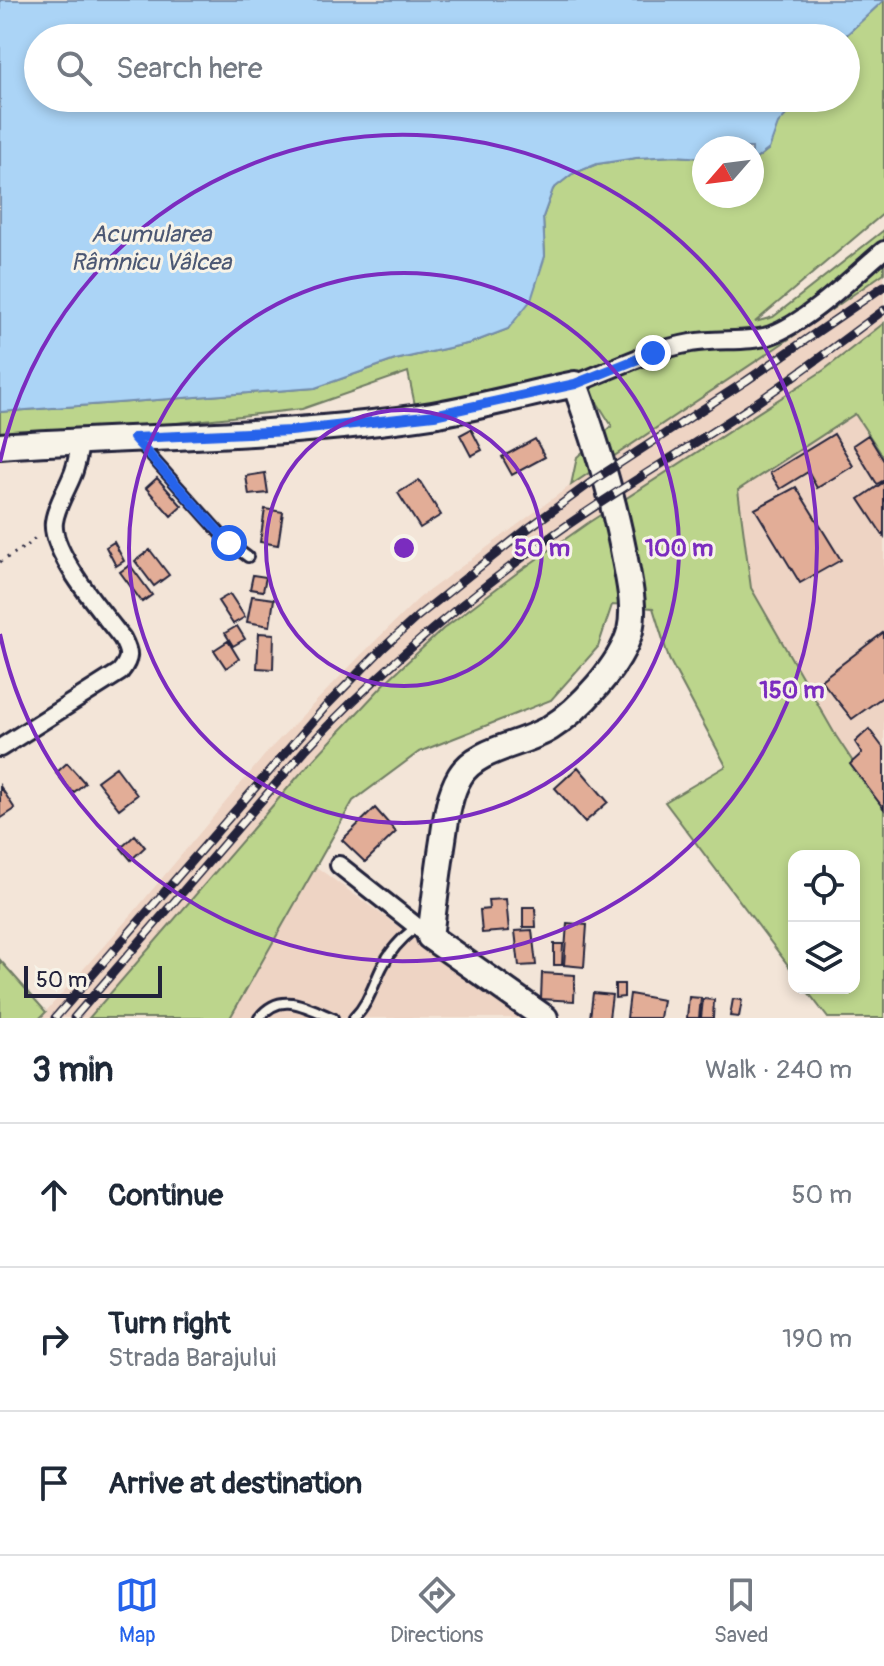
<!DOCTYPE html>
<html lang="en">
<head>
<meta charset="utf-8">
<style>
	body { margin:0; font-family:Pangolin,sans-serif; background:#f2f2f3; color:#1f2937 }
	.controls { position:absolute; right:24px; bottom:24px; display:grid; overflow:hidden; border-radius:16px; box-shadow:0 4px 12px #0003 }
	.controls button { width:72px; height:72px; display:grid; place-items:center; padding:0; border:0; border-bottom:2px solid #e0e1e3; background:#fff; color:#1f2937; font:40px sans-serif }
	.compass { position:absolute; left:692px; top:136px; width:72px; height:72px; border-radius:50%; background:#fff; box-shadow:0 4px 12px #0003; rotate:242deg }
	.scale { position:absolute; left:24px; bottom:20px; width:138px; box-sizing:border-box; padding-left:8px; border:4px solid #22223b; border-top:0; font-size:22px; line-height:28px; white-space:nowrap; color:#22223b; -webkit-text-stroke:6px #f7f3e8; paint-order:stroke }
	.stop { position:absolute; width:24px; height:24px; margin:-18px; border:6px solid #2563eb; border-radius:50%; background:#fff }
	.stop.end { background:#2563eb; border-color:#fff; box-shadow:0 2px 8px #0008 }
	.list { margin:0; padding:0; list-style:none }
	h2 { display:flex; justify-content:space-between; align-items:center; height:104px; margin:0; padding:0 32px; font-size:34px }
	h2 small { font-size:26px; font-weight:400; color:#747a83 }
	.list li { display:grid; grid-template-columns:52px 1fr auto; gap:24px; align-items:center; box-sizing:border-box; height:144px; padding:0 32px; border-top:2px solid #e0e1e3 }
	.list b { display:block; font-size:30px; white-space:nowrap }
	.list p { margin:0; font-size:26px; white-space:nowrap; color:#747a83 }
	.list em { font-size:26px; font-style:normal; color:#747a83 }
	.icon { flex:none; width:44px; height:44px; fill:none; stroke:currentColor; stroke-width:2; stroke-linecap:round; stroke-linejoin:round }
	.map { position:relative; flex:none; width:884px; height:1018px; overflow:hidden }
	.search { position:absolute; background:#fff; box-shadow:0 4px 12px #0003; left:24px; right:24px; top:24px; height:88px; display:flex; align-items:center; gap:20px; box-sizing:border-box; padding:0 28px; border-radius:44px; color:#747a83; font-size:30px }
	.sheet { height:536px; background:#fff }
	nav { display:flex; justify-content:space-around; align-items:center; box-sizing:border-box; height:112px; border-top:2px solid #e0e1e3; background:#fff; font-size:22px; color:#747a83 }
	nav a { display:grid; justify-items:center; gap:4px }
	nav .on { color:#2563eb }
	.map>svg:first-child { display:block }
	.built { fill:#eed4c4 }
	.green { fill:#bcd58c; stroke:#6f7c64; stroke-width:2 }
	.water { fill:#abd4f6; stroke:#748dab; stroke-width:2 }
	.building { fill:#e2ad97; stroke:#22223b; stroke-width:2 }
	.lines { fill:none; stroke-linecap:round; stroke-linejoin:round }
	.lane-casing { stroke:#22223b; stroke-width:14 }
	.street-casing { stroke:#22223b; stroke-width:22 }
	.secondary-casing { stroke:#22223b; stroke-width:30 }
	.path { stroke:#22223b; stroke-width:3; stroke-dasharray:2 6; stroke-linecap:butt }
	.lane { stroke:#f7f3e8; stroke-width:8 }
	.street { stroke:#f7f3e8; stroke-width:16 }
	.secondary { stroke:#f7f3e8; stroke-width:24 }
	.rail-casing { stroke:#22223b; stroke-width:9 }
	.rail { stroke:#f7f3e8; stroke-width:6; stroke-dasharray:18; stroke-linecap:butt }
	.route { stroke:#2563eb; stroke-width:10 }
	.ring { fill:none; stroke:#7b2cbf; stroke-width:4 }
	.labels { text-anchor:middle; dominant-baseline:central; stroke-width:6; stroke-linejoin:round; paint-order:stroke }
	.water-label { font-size:24px; font-style:italic; fill:#4b5773; stroke:#f7f3e8 }
	.centre { fill:#7b2cbf; stroke:#f7f3e8; stroke-width:4 }
	.ring-label { font-size:24px; text-anchor:middle; font-weight:bold; fill:#7b2cbf; stroke:#f7f3e8; stroke-width:6; stroke-linejoin:round; paint-order:stroke }
</style>
</head>
<body>
<div class="map">
<svg width="884" height="1018" viewBox="0 0 884 1018">
	<rect width="100%" height="100%" fill="#f3e5d8"/>
	<filter id="ink" filterUnits="userSpaceOnUse"><feTurbulence type="fractalNoise" baseFrequency=".0125" numOctaves="2"/><feDisplacementMap in="SourceGraphic" scale="16" xChannelSelector="R" yChannelSelector="G"/><feConvolveMatrix kernelMatrix="1 2 1 2 8 2 1 2 1" color-interpolation-filters="sRGB"/></filter>
	<g filter="url(#ink)">
		<path class="built" d="M884 273V323L824 370 588 523 517 573 443 629 389 679 300 774 89 1018H40L133 913 269 750 361 655 419 598 571 485 798 333Z
			M856 414 884 458V809L836 736 751 588 738 490Z
			M315 866 525 1018H230Z"/>
		<path class="green" d="M884 0V213L755 322 773 317 884 230V273L798 333 571 485 577 457 612 426 579 374 416 410 408 372 302 409 159 425 0 438V412L315 388 395 360 471 343 508 329 545 256 543 217 553 189 572 174 597 164 636 158 675 156 704 158V196H752V162L769 149 777 124 801 98H846V38H843Z
			M884 323V458L855 414 738 490 751 588 836 736 884 809V1018H828L805 988H854V856H794V973L665 802 726 766 669 659 653 608 612 605 598 647 551 700 419 752 353 801 230 1018H89L300 774 389 679 443 629 517 573 588 523 824 370Z
			M0 960 46 1012 40 1018H0Z"/>
		<path class="water" d="M0 0H884L843 38H38V98H801L778 124 769 149 752 162V148H704V158L675 156 636 158 597 164 572 174 553 189 543 217 545 256 531 300 508 329 471 343 395 360 315 388 0 412Z"/>
		<path class="building" d="M471 429 482 450 471 456 460 435Z
			M834 434 853 466 817 488 808 472 780 489 770 473Z
			M868 435 884 461V480L877 484 853 445Z
			M535 439 545 457 512 475 502 457Z
			M265 473 268 493 249 495 246 476Z
			M157 478 182 506 171 516 146 488Z
			M419 480 441 515 420 528 398 493Z
			M884 482V537L859 499Z
			M796 487 841 560 800 583 755 509Z
			M265 509 283 512 278 545 260 542Z
			M114 542 124 561 116 566 106 547Z
			M150 550 169 575 154 586 135 561Z
			M130 565 152 595 142 602 120 572Z
			M253 575 266 577 263 591 250 589Z
			M230 594 245 617 233 624 218 601Z
			M252 596 274 599 270 626 247 622Z
			M237 626 245 639 233 646 225 633Z
			M884 632V696L852 719 821 680Z
			M259 633 274 634 273 669 257 668Z
			M228 641 239 659 226 668 214 650Z
			M869 729 884 749V809L850 764 862 753 855 742Z
			M67 763 85 783 73 793 56 773Z
			M116 767 137 795 119 809 97 781Z
			M578 767 608 802 585 822 555 788Z
			M0 786 15 809 0 819Z
			M375 808 396 832 365 862 342 840Z
			M135 835 145 847 131 860 121 848Z
			M506 899 509 931 482 933 480 910 489 909 488 900Z
			M523 907H535L536 927H523Z
			M567 923 587 925 584 967 564 965Z
			M532 930 536 965 519 966 515 931Z
			M554 944H563L562 965H554Z
			M542 973 575 975 574 1001 541 999Z
			M615 984H624V997L615 998Z
			M593 993 612 995 609 1018H590Z
			M630 994 663 1000 660 1018H627Z
			M689 997 701 998 699 1018H687Z
			M703 999 714 1000 713 1018H701Z
			M733 999 742 1000 739 1017 730 1016Z"/>
		<g class="lines">
			<defs>
				<path id="lane" d="M140 444 229 543 248 557
					M259 1018C281 990 305 1007 333 1018
					M354 1018C369 1003 373 985 382 967 390 950 402 938 416 927"/>
				<path id="street" d="M575 384C613 369 651 350 691 343 716 338 750 343 771 335 809 321 852 277 884 250
					M0 748 120 672C131 658 130 653 122 638 103 614 50 552 54 522 56 506 66 491 72 476 77 466 78 452 81 440
					M339 865 430 937"/>
				<path id="secondary" d="M0 446C144 436 289 437 432 415 480 407 528 394 575 384 597 444 615 502 626 565 630 586 635 610 630 631 621 665 579 710 550 728 523 745 477 748 460 776 449 794 446 819 443 840 438 872 434 905 430 937L545 1018"/>
			</defs>
			<use href="#lane" class="lane-casing"/>
			<use href="#street" class="street-casing"/>
			<use href="#secondary" class="secondary-casing"/>
			<path class="path" d="M0 562 28 545 36 537"/>
			<use href="#lane" class="lane"/>
			<use href="#street" class="street"/>
			<use href="#secondary" class="secondary"/>
			<defs>
				<path id="rail" d="M55 1018 327 705 381 650 417 617 526 530 597 478 746 381 884 286
					M74 1018 305 750C376 674 454 608 538 546 608 494 684 452 756 403 800 373 842 341 884 310"/>
			</defs>
			<use href="#rail" class="rail-casing"/>
			<use href="#rail" class="rail"/>
		</g>
	</g>
	<g class="lines" filter="url(#ink)">
		<path class="route" d="M229 543 134 438 291 431 434 415 575 384 653 353"/>
	</g>
	<g class="ring">
		<circle cx="404" cy="548" r="138"/>
		<circle cx="404" cy="548" r="275"/>
		<path d="M0 462A413 413 0 1 1 0 634"/>
	</g>
	<g class="labels">
		<g class="water-label">
			<text x="151" y="234">Acumularea<tspan x="151" dy="28">Râmnicu Vâlcea</tspan></text>
		</g>
	</g>
	<circle cx="404" cy="548" r="12" class="centre"/>
	<g class="ring-label">
		<text x="542" y="556">50 m</text>
		<text x="679" y="556">100 m</text>
		<text x="792" y="698">150 m</text>
	</g>
</svg>
<div class="controls">
<button><svg class="icon" aria-label="locate" viewBox="0 0 24 24"><circle cx="12" cy="12" r="6"/><path d="M12 2v4M12 18v4M2 12h4M18 12h4"/></svg></button>
<button><svg class="icon" aria-label="layers" viewBox="0 0 24 24"><path d="M12 4l9 5-9 5-9-5zM3 14l9 5 9-5"/></svg></button>
</div>
<svg class="compass" viewBox="-18 -18 36 36"><path d="M0-13l5 13h-10z" fill="#e53935"/><path d="M0 13l5-13h-10z" fill="#747a83"/></svg>
<div class="scale">50 m</div>
<div class="stop" style="left:229px;top:543px"></div>
<div class="stop end" style="left:653px;top:353px"></div>
<div class="search"><svg class="icon" aria-label="search" viewBox="0 0 24 24"><circle cx="10" cy="10" r="6"/><path d="M15 15l6 6"/></svg>Search here</div>
</div>
<section class="sheet">
<h2>3 min<small>Walk · 240 m</small></h2>
<ul class="list">
<li><svg class="icon" aria-label="ahead" viewBox="0 0 24 24"><path d="M12 20V5M6 11l6-6 6 6"/></svg><div><b>Continue</b></div><em>50 m</em></li>
<li><svg class="icon" aria-label="right" viewBox="0 0 24 24"><path d="M7 20v-9h11M14 6l5 5-5 5"/></svg><div><b>Turn right</b><p>Strada Barajului</p></div><em>190 m</em></li>
<li><svg class="icon" aria-label="arrive" viewBox="0 0 24 24"><path d="M6 21V4h12l-3 4 3 4H6"/></svg><div><b>Arrive at destination</b></div></li>
</ul>
</section>
<nav>
<a class="on"><svg class="icon" aria-label="map" viewBox="0 0 24 24"><path d="M3 6l6-2 6 2 6-2v14l-6 2-6-2-6 2zM9 4v14M15 6v14"/></svg>Map</a>
<a><svg class="icon" aria-label="directions" viewBox="0 0 24 24"><path d="M12 3l9 9-9 9-9-9zM9 14v-3h6M13 9l2 2-2 2"/></svg>Directions</a>
<a><svg class="icon" aria-label="saved" viewBox="0 0 24 24"><path d="M7 4h10v16l-5-4-5 4z"/></svg>Saved</a>
</nav>
</body>
</html>
